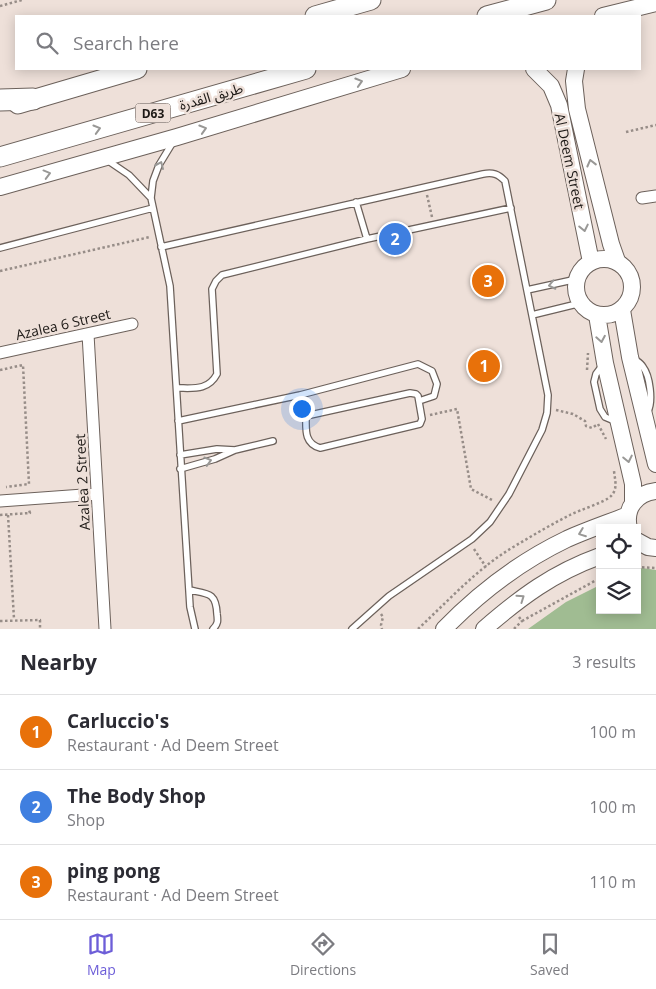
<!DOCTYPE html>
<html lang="en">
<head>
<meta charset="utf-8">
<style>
	body { margin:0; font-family:"Open Sans","Noto Sans Arabic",sans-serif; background:#f2f2f3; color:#2b2b33 }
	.controls { position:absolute; right:15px; bottom:15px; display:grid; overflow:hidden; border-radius:0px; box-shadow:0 2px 12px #0003 }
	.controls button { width:45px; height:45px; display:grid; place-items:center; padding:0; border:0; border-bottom:1px solid #e1e1e2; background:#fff; color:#2b2b33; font:25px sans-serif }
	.you { position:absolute; left:301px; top:408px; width:18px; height:18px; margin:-12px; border:4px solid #fff; border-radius:50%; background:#1a73e8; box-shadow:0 0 0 8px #1a73e833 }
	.badge { display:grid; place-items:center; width:32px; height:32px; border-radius:50%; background:#6d5ed8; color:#fff; font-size:16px; font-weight:700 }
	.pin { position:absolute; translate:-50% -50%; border:2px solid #fff; box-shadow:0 1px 5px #0006 }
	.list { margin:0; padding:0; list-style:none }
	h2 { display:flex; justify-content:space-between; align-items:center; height:65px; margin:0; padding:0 20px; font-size:21px }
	h2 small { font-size:16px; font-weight:400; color:#7c7c81 }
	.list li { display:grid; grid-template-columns:32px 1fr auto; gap:15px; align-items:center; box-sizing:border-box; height:75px; padding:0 20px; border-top:1px solid #e1e1e2 }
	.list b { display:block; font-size:19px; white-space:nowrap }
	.list p { margin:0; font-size:16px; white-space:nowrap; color:#7c7c81 }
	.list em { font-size:16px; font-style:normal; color:#7c7c81 }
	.icon { flex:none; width:28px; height:28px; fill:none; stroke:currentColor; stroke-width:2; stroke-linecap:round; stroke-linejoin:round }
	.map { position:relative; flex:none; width:656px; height:629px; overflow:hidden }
	.search { position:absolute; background:#fff; box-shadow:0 2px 12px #0003; left:15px; right:15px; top:15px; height:55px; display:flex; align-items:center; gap:12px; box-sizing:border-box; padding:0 18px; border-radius:0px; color:#7c7c81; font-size:19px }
	.sheet { height:290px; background:#fff }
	nav { display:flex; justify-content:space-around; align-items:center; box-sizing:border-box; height:70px; border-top:1px solid #e1e1e2; background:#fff; font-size:14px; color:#7c7c81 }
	nav a { display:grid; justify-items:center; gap:2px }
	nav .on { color:#6d5ed8 }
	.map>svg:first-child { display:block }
	.green { fill:#a0bc92 }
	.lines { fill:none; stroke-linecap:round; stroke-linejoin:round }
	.lane-casing { stroke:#6c615b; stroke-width:8 }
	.street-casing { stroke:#6c615b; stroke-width:13 }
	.secondary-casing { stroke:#6c615b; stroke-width:18 }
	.primary-casing { stroke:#6c615b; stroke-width:21 }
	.highway-casing { stroke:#6c615b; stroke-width:23 }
	.path { stroke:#978d88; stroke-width:2.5; stroke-dasharray:2.5 2.5; stroke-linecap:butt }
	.lane { stroke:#fff; stroke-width:5.5 }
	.street { stroke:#fff; stroke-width:11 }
	.secondary { stroke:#fff; stroke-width:16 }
	.primary { stroke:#fff; stroke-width:19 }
	.highway { stroke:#fff; stroke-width:21 }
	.oneway { stroke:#999896 }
	.labels { text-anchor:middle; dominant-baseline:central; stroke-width:5; stroke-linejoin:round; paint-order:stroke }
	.shield { fill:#eee0d9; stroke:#5c5550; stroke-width:1 }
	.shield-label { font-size:12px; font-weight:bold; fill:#1d1916 }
	.street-label { font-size:14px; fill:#1d1916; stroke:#eee0d9 }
</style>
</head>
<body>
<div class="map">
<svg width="656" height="629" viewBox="0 0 656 629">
	<rect width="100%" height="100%" fill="#eee0d9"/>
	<path class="green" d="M642 568 656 570V629H528L566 602 600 585V610H637V570Z"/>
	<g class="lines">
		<defs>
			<path id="lane" d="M173 142 159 165 153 181 151 198 170 286 190 607 195 629
				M107 160 129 175 151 198
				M356 202 367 239
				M161 247 483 174C493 172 498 174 505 181L548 395 547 413 542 430 509 494 490 522 472 539 389 596 352 629
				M0 248 153 208
				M527 290 577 279
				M532 315 581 303
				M634 359C637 361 641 363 643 367 650 376 653 401 648 411
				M602 366 596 374 594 382 600 409 605 417 617 422
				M177 388C193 388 208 391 217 374L212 289 216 281 222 275 367 239 511 208
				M410 393 416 394 418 396 422 419 420 424 320 448C304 443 306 430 306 416Z
				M300 395 306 416
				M178 421 300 395 418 364 432 371 437 384 434 396 419 401
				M180 455 217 449 235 450
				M180 469 215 459 235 450 273 441
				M189 590C208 594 216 592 217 614 218 621 218 624 213 629"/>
			<path id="street" d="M642 198 656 196
				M88 334 105 629
				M0 353 132 324
				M0 501 97 494"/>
			<path id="secondary" d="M603 16 656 3
				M534 69 551 86 559 105 591 262
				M576 69 574 81 577 109 611 244 617 261
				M0 187 177 137 402 69
				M576 287a28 28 0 1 1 56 0a28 28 0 1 1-56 0Z
				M622 310 630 357 656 464
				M597 315 605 363 633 484V503
				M629 528C624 508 637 493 656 491
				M637 541 648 547 656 548
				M444 629C480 592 521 561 567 539 587 530 608 523 628 515
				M484 629C521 597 553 573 600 556"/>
			<path id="primary" d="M315 16 371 0
				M487 16 546 0
				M18 104 137 69
				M0 157 306 69"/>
			<path id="highway" d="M0 100 33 99"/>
		</defs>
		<use href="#lane" class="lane-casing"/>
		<use href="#street" class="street-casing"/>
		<use href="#secondary" class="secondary-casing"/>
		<use href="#primary" class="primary-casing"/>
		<use href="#highway" class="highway-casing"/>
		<path class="path" d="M0 6 22 0
			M626 132 656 125
			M427 195 432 217
			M0 271 150 237
			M0 370 23 365 29 484 6 487
			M587 370 588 353
			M556 410 573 414 585 421 586 426 592 428 598 424
			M430 415 457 409 471 489 494 501
			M598 424 606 439
			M0 515 30 513 29 510
			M8 515 14 619
			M474 549 486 567
			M637 567 656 568
			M381 614 383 617 381 625 382 629
			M519 617 522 621 600 578
			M0 621 40 620V629
			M418 629C447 602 476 570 510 549 530 537 550 525 570 515 579 510 606 502 611 496 618 489 615 480 614 471
			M514 629 522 621"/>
		<use href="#lane" class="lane"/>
		<use href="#street" class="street"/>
		<use href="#secondary" class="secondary"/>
		<use href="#primary" class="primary"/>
		<use href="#highway" class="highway"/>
	</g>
	<defs><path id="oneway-chevron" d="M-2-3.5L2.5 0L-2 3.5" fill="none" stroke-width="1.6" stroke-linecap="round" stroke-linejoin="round" transform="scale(1.25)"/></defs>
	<g class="oneway">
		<use href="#oneway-chevron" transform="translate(359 82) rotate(-17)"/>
		<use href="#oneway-chevron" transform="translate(97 129) rotate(-16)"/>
		<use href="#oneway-chevron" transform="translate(203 129) rotate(-17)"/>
		<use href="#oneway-chevron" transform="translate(591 163) rotate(-104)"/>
		<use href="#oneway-chevron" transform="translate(160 165) rotate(-66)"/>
		<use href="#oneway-chevron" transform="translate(47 174) rotate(-15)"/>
		<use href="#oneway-chevron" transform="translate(584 228) rotate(78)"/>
		<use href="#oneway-chevron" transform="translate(552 285) rotate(168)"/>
		<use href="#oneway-chevron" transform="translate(601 339) rotate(80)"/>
		<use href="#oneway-chevron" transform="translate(628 459) rotate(78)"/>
		<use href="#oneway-chevron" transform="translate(208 461) rotate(-16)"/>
		<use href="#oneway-chevron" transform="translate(582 533) rotate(159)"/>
		<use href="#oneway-chevron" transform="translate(521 598) rotate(-35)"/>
	</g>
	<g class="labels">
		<rect class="shield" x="135.5" y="103.5" width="35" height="19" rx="4"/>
		<g class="shield-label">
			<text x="153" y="113">D63</text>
		</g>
		<g class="street-label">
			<text transform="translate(211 96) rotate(-16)">طريق القدرة</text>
			<text transform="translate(570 161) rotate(78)">Al Deem Street</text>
			<text transform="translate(63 324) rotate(-13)">Azalea 6 Street</text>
			<text transform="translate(82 482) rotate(-93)">Azalea 2 Street</text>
		</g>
	</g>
</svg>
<div class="controls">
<button><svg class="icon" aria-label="locate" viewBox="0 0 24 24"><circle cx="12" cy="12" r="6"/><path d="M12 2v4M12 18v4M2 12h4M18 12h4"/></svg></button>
<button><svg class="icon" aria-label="layers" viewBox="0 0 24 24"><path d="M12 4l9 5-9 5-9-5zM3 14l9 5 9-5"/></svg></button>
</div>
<div class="you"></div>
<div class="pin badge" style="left:484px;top:366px;background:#e8710a">1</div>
<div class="pin badge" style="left:395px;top:239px;background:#3f7fe0">2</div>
<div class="pin badge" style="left:488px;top:281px;background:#e8710a">3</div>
<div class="search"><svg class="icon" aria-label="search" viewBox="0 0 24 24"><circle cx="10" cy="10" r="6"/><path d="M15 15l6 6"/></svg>Search here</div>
</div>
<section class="sheet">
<h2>Nearby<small>3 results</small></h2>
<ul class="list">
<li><span class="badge" style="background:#e8710a">1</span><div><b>Carluccio's</b><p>Restaurant · Ad Deem Street</p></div><em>100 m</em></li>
<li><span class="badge" style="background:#3f7fe0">2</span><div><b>The Body Shop</b><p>Shop</p></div><em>100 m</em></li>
<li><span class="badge" style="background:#e8710a">3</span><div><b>ping pong</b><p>Restaurant · Ad Deem Street</p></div><em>110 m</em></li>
</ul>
</section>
<nav>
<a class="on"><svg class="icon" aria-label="map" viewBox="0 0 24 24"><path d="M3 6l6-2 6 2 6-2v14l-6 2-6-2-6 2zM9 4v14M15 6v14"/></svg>Map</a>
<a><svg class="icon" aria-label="directions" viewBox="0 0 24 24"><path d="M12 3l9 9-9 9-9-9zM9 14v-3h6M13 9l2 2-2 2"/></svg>Directions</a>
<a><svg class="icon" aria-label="saved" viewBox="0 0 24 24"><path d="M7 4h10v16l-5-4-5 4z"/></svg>Saved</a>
</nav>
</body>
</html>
